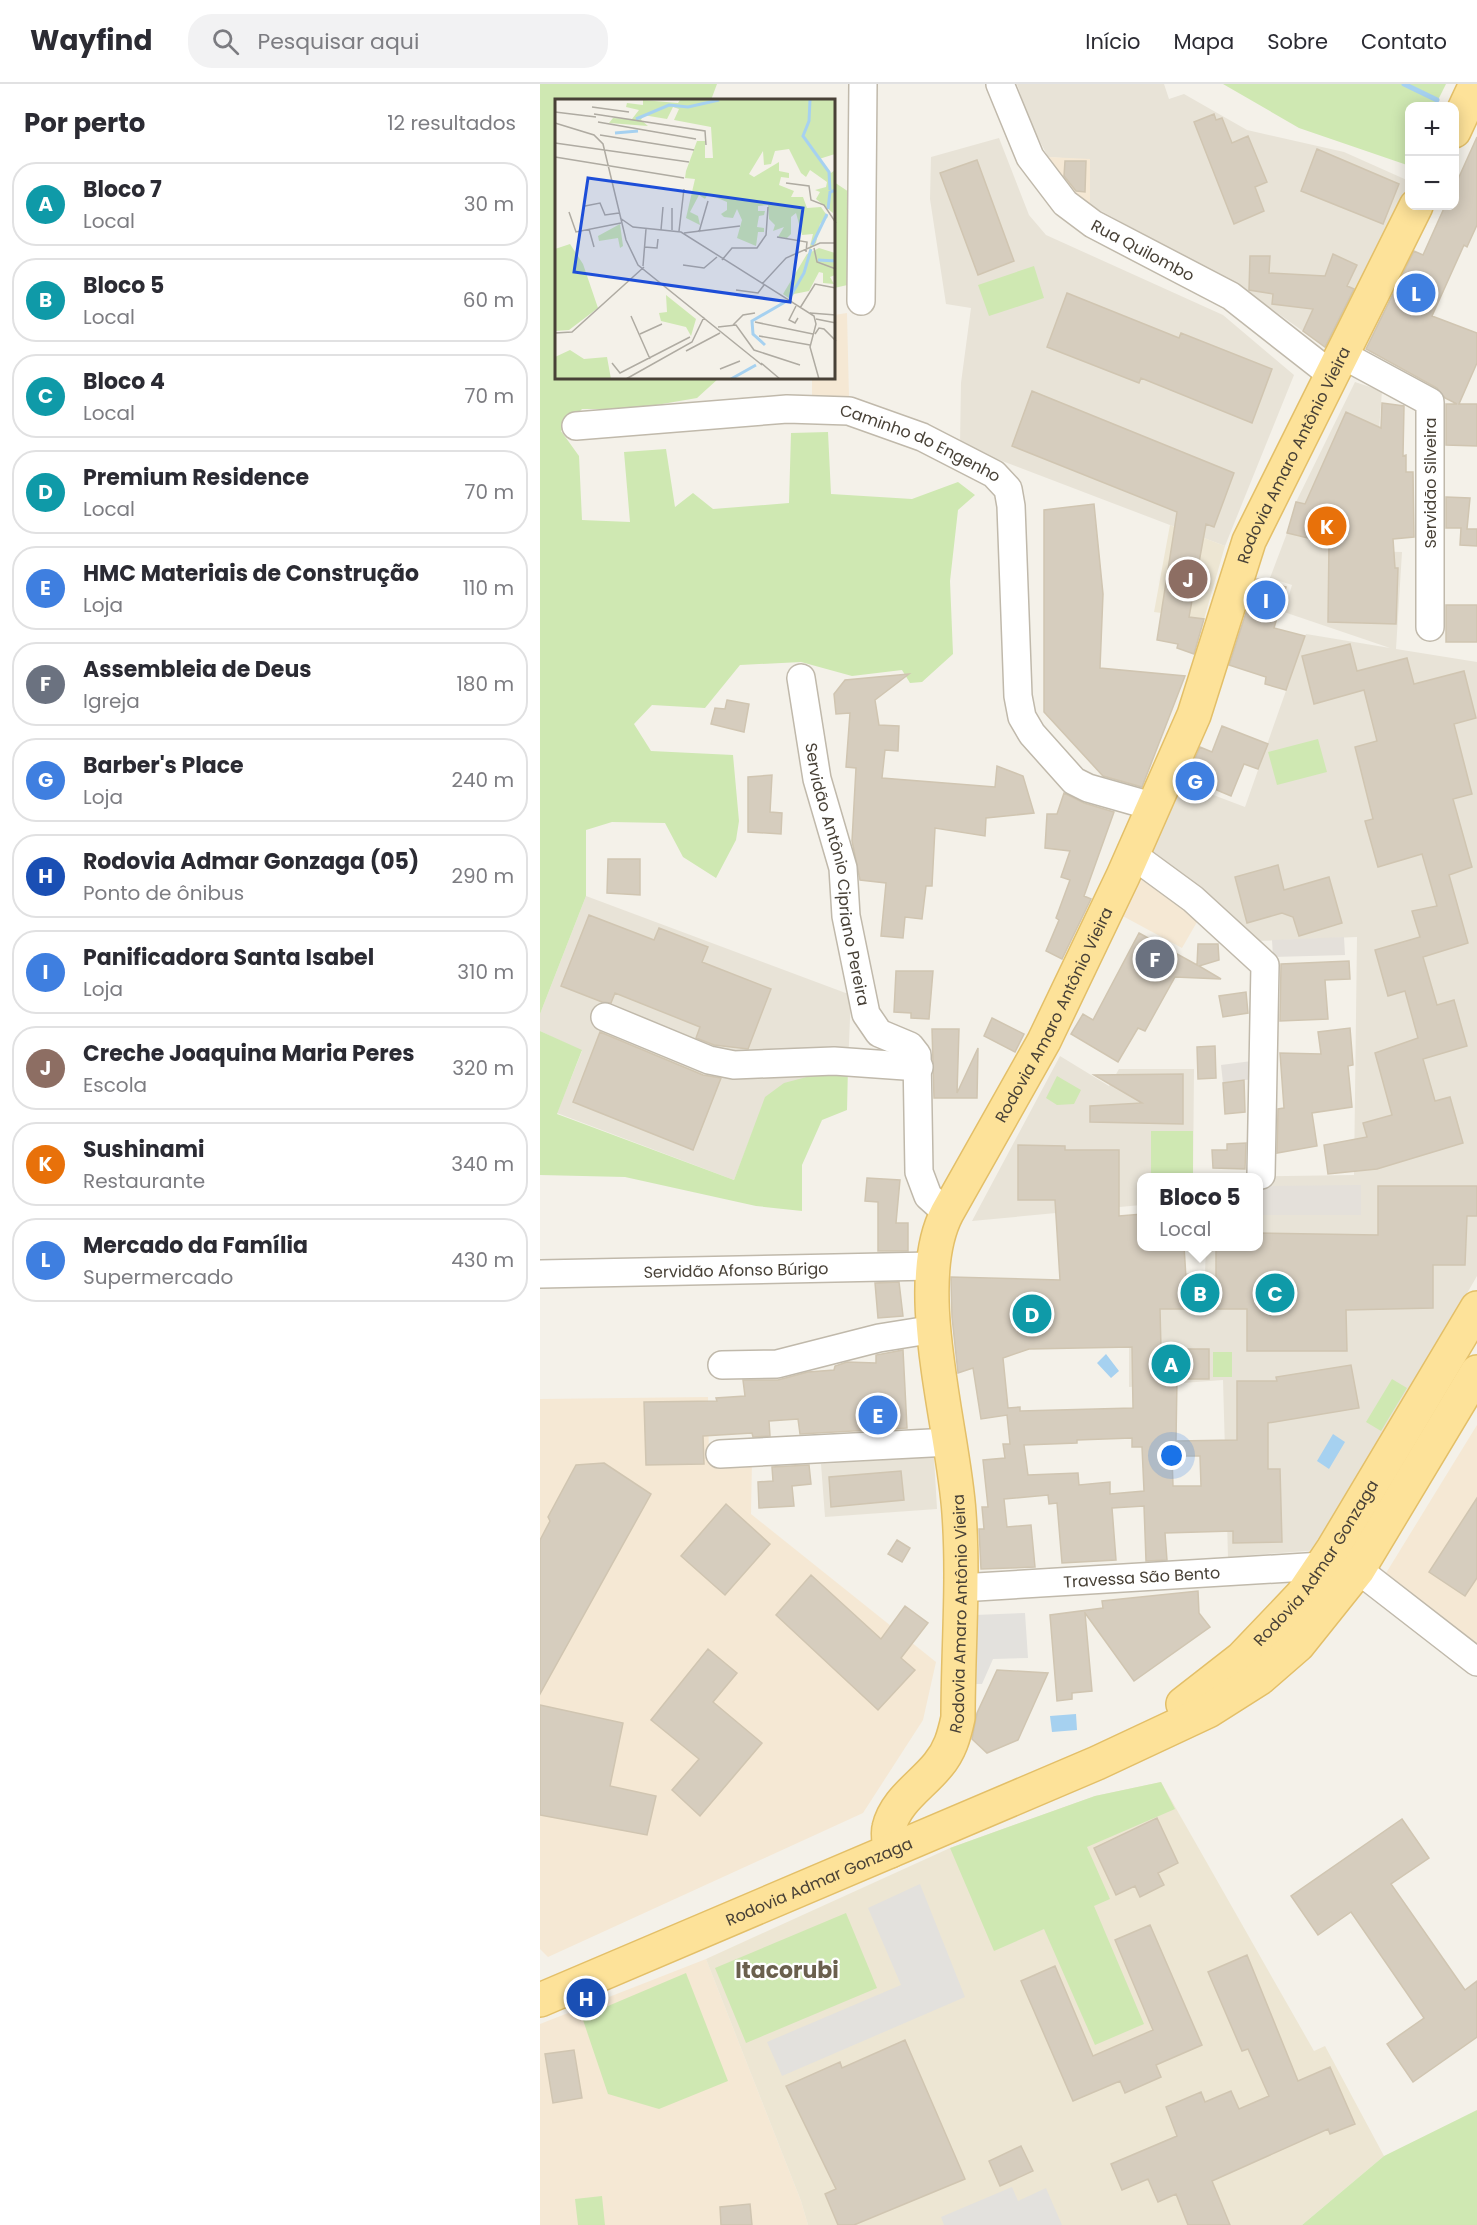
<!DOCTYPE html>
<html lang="pt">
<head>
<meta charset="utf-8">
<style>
	body { margin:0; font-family:Poppins,sans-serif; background:#f2f2f3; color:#2b2b33 }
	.controls { position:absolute; right:18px; top:18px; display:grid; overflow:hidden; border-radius:12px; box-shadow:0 3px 15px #0003 }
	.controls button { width:54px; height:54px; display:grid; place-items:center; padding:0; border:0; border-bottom:2px solid #e1e1e2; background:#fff; color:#2b2b33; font:30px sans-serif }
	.you { position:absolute; left:632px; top:1372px; width:21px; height:21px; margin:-15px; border:4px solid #fff; border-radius:50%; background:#1a73e8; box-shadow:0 0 0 9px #1a73e833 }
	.badge { display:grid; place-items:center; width:39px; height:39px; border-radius:50%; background:#f7401c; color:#fff; font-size:20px; font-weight:700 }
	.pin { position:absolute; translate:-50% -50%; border:3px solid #fff; box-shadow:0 2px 6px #0006 }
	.popup { position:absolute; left:597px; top:1089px; width:126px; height:78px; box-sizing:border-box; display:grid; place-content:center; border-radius:12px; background:#fff; filter:drop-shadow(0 2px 4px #0005); font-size:20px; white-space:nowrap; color:#7c7c81 }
	.popup b { font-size:22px; color:#2b2b33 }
	.popup::after { content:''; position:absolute; left:50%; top:100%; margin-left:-12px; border:12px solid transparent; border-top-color:#fff }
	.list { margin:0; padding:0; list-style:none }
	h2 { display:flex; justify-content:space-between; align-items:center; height:78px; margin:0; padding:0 24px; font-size:26px }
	h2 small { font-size:20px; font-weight:400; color:#7c7c81 }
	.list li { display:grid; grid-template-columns:39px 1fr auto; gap:18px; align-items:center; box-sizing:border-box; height:84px; margin:0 12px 12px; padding:0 12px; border:2px solid #e1e1e2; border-radius:24px }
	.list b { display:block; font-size:22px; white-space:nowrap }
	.list p { margin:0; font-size:20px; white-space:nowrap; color:#7c7c81 }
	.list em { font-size:20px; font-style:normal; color:#7c7c81 }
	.icon { flex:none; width:33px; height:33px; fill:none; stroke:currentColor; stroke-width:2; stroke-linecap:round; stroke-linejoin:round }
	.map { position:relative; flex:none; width:937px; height:2141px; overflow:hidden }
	header { display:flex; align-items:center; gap:36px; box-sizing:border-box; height:84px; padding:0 30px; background:#fff; border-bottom:2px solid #e1e1e2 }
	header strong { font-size:28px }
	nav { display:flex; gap:33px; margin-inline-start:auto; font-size:21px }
	.search { width:420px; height:54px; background:#f2f2f3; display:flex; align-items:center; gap:15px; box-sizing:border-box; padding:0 21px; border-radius:24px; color:#7c7c81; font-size:22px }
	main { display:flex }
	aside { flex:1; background:#fff }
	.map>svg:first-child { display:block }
	.residential { fill:#e8e3d7 }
	.commercial { fill:#f5e8d4 }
	.industrial { fill:#e4e0da }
	.education { fill:#ede6d3 }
	.green { fill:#cfe8b2 }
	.parking { fill:#e3e1dd }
	.water { fill:#a6d1f0 }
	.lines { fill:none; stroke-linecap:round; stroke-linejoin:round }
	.stream { stroke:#a6d1f0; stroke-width:5 }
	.building { fill:#d6cdbe; stroke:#d0c5b1; stroke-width:1.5; fill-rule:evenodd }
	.minor-casing { stroke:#c0b9ab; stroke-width:30 }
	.major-casing { stroke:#e3bf68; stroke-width:36 }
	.minor { stroke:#fff; stroke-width:27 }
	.major { stroke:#fde299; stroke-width:33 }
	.labels { text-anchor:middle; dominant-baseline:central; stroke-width:4.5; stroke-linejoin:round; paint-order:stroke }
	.street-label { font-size:16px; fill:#484137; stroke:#fff }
	.district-label { font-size:22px; font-weight:bold; fill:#6a604e; stroke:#fff }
	.inset-river { fill:none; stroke:#a6d1f0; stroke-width:3 }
	.inset-road { fill:none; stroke:#afaba2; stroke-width:1.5 }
	.view { fill:#1d4ed8; fill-opacity:0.15; stroke:#1d4ed8; stroke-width:3 }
	.inset-edge { fill:none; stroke:#484137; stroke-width:3 }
</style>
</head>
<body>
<header>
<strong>Wayfind</strong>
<div class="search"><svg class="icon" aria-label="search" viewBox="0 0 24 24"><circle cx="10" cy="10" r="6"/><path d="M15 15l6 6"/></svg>Pesquisar aqui</div>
<nav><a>Início</a><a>Mapa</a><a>Sobre</a><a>Contato</a></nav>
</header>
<main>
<aside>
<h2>Por perto<small>12 resultados</small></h2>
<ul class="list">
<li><span class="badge" style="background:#0f9aa8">A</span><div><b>Bloco 7</b><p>Local</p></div><em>30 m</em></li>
<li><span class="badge" style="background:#0f9aa8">B</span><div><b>Bloco 5</b><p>Local</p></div><em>60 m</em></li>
<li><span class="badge" style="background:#0f9aa8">C</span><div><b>Bloco 4</b><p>Local</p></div><em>70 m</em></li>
<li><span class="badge" style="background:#0f9aa8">D</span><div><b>Premium Residence</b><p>Local</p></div><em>70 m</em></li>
<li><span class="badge" style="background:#3f7fe0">E</span><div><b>HMC Materiais de Construção</b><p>Loja</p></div><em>110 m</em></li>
<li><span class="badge" style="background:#6b7280">F</span><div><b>Assembleia de Deus</b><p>Igreja</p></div><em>180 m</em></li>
<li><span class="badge" style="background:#3f7fe0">G</span><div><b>Barber's Place</b><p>Loja</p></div><em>240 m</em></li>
<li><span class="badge" style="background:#1a4fb4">H</span><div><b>Rodovia Admar Gonzaga (05)</b><p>Ponto de ônibus</p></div><em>290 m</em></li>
<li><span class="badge" style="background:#3f7fe0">I</span><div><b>Panificadora Santa Isabel</b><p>Loja</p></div><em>310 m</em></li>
<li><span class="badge" style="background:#8d6e63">J</span><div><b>Creche Joaquina Maria Peres</b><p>Escola</p></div><em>320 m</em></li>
<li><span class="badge" style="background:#e8710a">K</span><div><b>Sushinami</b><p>Restaurante</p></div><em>340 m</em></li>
<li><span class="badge" style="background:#3f7fe0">L</span><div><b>Mercado da Família</b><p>Supermercado</p></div><em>430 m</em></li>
</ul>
</aside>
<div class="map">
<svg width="937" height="2141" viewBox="0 0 937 2141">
	<rect width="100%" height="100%" fill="#f4f1e9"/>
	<path class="residential" d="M477 0H624L629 15 644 10 707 46 804 68 869 97V114L795 270 701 203 550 121V76L508 73 490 38Z
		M459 54 489 131 506 151 683 231 754 291 685 462 420 361 421 299 431 224 406 220 390 115 391 73Z
		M815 298 842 307 837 372 827 436 756 418Z
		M747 449 821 467 862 468 856 565 937 578V1192L779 1466 688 1473 683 1296 589 1303V1189H665L666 1163 718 1162V1094L666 1093 814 1091 817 853 717 857 610 766 639 698 705 723 766 550 850 564 744 528 752 501 730 494Z
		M46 812 311 911 308 982 226 1013 194 1096 17 1029 42 967 0 947V930Z
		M520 972 569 1002 579 985H654L653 1093 602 1094 601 1121 432 1137Z
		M394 1373 397 1425 285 1433 281 1380Z"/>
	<path class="commercial" d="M508 73 550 75V121L524 109Z
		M307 229 309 313 272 312V294H294V231Z
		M598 785 657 838 642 864 579 830Z
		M168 1313 169 1379 212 1376 211 1430 396 1578 383 1636 323 1729 8 1873 0 1865V1315Z
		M937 1341V1567L843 1494Z
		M166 1875 261 2117 268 2141H0V1940Z"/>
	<path class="industrial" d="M804 853 805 871 733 873 732 856Z
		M712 977 713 995 683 999 681 981Z
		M821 1101V1131H719V1102Z"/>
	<path class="education" d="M630 441 685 462 664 535 614 528Z
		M621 1698 774 1967 785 1962 844 2072 762 2141H268L261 2117 166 1875 410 1764 555 1712Z"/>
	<path class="green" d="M0 0H177L171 16H16V294H179L157 314 93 325H42L21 347 39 372 42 436 90 438 84 368 126 365 135 423 153 409 173 425 249 419 251 349 288 348 291 410 372 415 418 398 435 411 418 426 410 497 413 570 382 598 370 599 362 586 312 592 261 578 200 581 165 624 112 621 94 640 111 667 193 671 199 737 196 756 176 794 143 773 125 739 72 738 46 746V812L0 930Z
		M683 0H906L895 22H870L867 81 759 44Z
		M294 98 315 112 312 200 294 204Z
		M494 182 504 214 449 232 438 201Z
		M778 655 787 688 737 701 728 668Z
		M0 947 42 966 17 1030 194 1096 225 1013 244 999 308 982 307 1026 282 1036 262 1081V1127L216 1122 85 1093 0 1091Z
		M517 992 541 1006 534 1020 517 1021 506 1014Z
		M611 1047H653V1093H611Z
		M673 1268H692V1293H673Z
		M852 1295 867 1304 841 1347 826 1338Z
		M621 1698 635 1725 547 1763 570 1815 554 1822 604 1940 555 1961 504 1845 454 1867 410 1764 555 1712Z
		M306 1829 337 1904 206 1959 175 1884Z
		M146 1889 188 1997 119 2025 68 2010 42 1933Z
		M937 2026V2141H762L844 2072Z
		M62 2112 65 2141H38L35 2115Z"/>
	<path class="parking" d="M485 1529 488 1574 453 1575 442 1600H433L435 1531Z
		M380 1800 425 1913 242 1992 227 1958 361 1901 328 1824Z
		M472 2103 478 2117 506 2104 522 2141H404L401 2133Z"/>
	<path class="water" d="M566 1270 579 1287 571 1294 557 1279Z
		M793 1350 805 1358 789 1385 777 1377Z
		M536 1630 537 1646 512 1648 510 1632Z"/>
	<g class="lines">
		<path class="stream" d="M864 0 897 16"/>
	</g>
	<path class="building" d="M674 30 676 36 682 34 692 59 708 52 727 98 715 103 724 127 694 140 654 38Z
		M937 53V141L927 163 924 161 892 232 937 249V279L919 320H937V362L906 361V320H917L905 314 897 304 826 265 874 167 883 171 905 122H915V102Z
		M777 65 859 100 843 140 761 107Z
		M437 76 474 177 438 191 400 89Z
		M525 77H546L545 108 536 107 524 92Z
		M793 170 817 181 807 202 814 205 785 263 763 247 773 225 732 220 733 210 709 206 710 172H730L729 189 785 192Z
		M527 209 639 254 641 249 732 285 712 339 601 294 599 299 507 263Z
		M492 307 694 389 674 443 666 440 649 533 664 535 654 570 637 564 638 560 617 556 637 428 472 362Z
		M842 319 864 322 863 372 866 371V388H873L874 453 853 455 855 484H858L856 540 788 538 789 459 747 449 756 418 765 420 806 328 841 344Z
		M906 413 930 414 927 445H937V462L920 461 921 444H906Z
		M554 420 563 510 560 584 645 592 602 703 563 692 504 628V426Z
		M717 495 746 503 734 544 765 552 746 606 725 600 726 593 689 581Z
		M906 521H937V558H906Z
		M810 560 817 587 867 574 874 600 924 587 936 634 914 640 932 710 913 715 932 783 909 791 928 859 883 873 897 921 914 916 927 962 883 975 895 1017 910 1013 923 1059 837 1085 788 1090 784 1061 827 1053 823 1039 852 1031 835 969 878 954 865 907 848 912 835 866 880 853 872 827 897 822 882 770 838 783 825 737 833 735 815 663 837 657 824 606 774 620 762 572Z
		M369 590 335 616 339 641 359 642 358 667 345 666 342 694 455 703 457 682 483 692 494 729 446 734 445 752 395 744 392 802H386L382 835 365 833 363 854 341 852 346 799 320 796 312 757 316 684 306 683 310 629 296 630 294 610 305 596Z
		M187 616 209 620 204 648 171 640 175 624 185 625Z
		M682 642 728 660 718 685 704 680 691 712 665 701 663 707 644 700 660 663 672 668Z
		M232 691 230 728 242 729 241 750 208 748V693Z
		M524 709 544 719 574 728 544 812 551 815 522 875 506 867 519 836 516 834 530 796 521 793 530 767 505 764 507 730H517Z
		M68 775H100V811L67 809Z
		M738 781 744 806 789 793 802 839 759 852 753 833 742 829 707 839 695 793Z
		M49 831 114 856 119 844 168 863 162 878 231 905 208 965 174 961 156 954 160 943 75 909 71 919 62 918 21 902Z
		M599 849 657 881 658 860H678L679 876 659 882 681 895 635 893 605 947 598 944 578 978 531 950 543 930 553 936Z
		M809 877 810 895 785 896 788 935 740 937 741 880Z
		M356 887H393L389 935 371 934V929L354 928Z
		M706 908 708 929 683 933 679 912Z
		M452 934 484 950 475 968 444 952Z
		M810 944 813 981 808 982 812 1023 772 1029 777 1062 737 1069 738 1025 744 1024 740 969 781 970 778 948Z
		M392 945H419L417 1009 438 964 437 1014H394Z
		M60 948 163 991 181 994 153 1066 33 1018Z
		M675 962 676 994 658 995 657 963Z
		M643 990V1040L550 1038V1022L602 1019 554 991Z
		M704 996 705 1028 685 1030 683 999Z
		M706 1059 705 1085 673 1084 672 1066H687V1060Z
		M478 1061 525 1062V1066H579V1132L602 1130V1162H644L646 1194H676V1162H718V1149L838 1151V1102H937V1132H927L925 1181H893V1224L806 1226 807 1267H707V1225H620L621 1265H669V1295H637L636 1357 697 1356V1297H737L736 1293 811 1281 819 1324 728 1339V1385H740L742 1458 693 1459V1447L625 1449 627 1476 606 1477 604 1422 572 1424 576 1476 522 1479 517 1419 509 1420 508 1411 464 1415 467 1443 491 1441 495 1483 441 1485 439 1445H444L442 1423H448L443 1376 465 1374 463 1360H470L467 1331 441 1335 433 1284 418 1289 412 1233 411 1196V1193L520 1196 515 1116H478ZM592 1263 593 1324 480 1327V1323L468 1324 463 1274 489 1265ZM592 1354V1363H602L604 1407 570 1410V1398L539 1401 538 1389 488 1391 484 1361 537 1359V1356ZM632 1372H660L661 1402H633Z
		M327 1094 360 1096 356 1139H368V1167H338V1118L325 1117Z
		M359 1198 363 1232 338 1234 335 1199Z
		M363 1266 367 1344 260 1350 258 1335 229 1337 230 1352 213 1353 212 1349 163 1352 164 1380 106 1381 104 1318 177 1317 176 1314 205 1312 203 1296H238L268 1288 294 1286 295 1282 307 1278 336 1279V1271Z
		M64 1379 111 1410 0 1610V1456L10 1437 8 1433 36 1381Z
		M269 1381 271 1400 252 1402 254 1422 219 1424 218 1398 233 1397 232 1383Z
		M361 1387 364 1416 291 1423 289 1393Z
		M937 1414V1494L925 1512 889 1488Z
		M186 1420 230 1460 185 1511 141 1472Z
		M357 1456 370 1464 362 1478 348 1470Z
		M271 1491 341 1555 365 1522 388 1539 361 1574 375 1586 338 1626 236 1531Z
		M658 1507 659 1529 670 1543 594 1597 545 1529 552 1607 532 1609V1615L517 1617 510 1531 563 1524 562 1517Z
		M168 1565 197 1589 173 1618 222 1659 160 1732 132 1706 159 1675 111 1636Z
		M457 1586 508 1589 478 1656 447 1669 432 1655 437 1629Z
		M0 1621 83 1639 70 1702 116 1712 107 1751 0 1731Z
		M617 1734 638 1779 618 1789 624 1801 600 1813 595 1802 576 1811 554 1764Z
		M862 1735 889 1774 851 1800 925 1906 937 1897V1953L873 1998 847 1960 884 1934 811 1828 778 1851 751 1812Z
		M610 1841 662 1961 616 1981 621 1993 585 2009 580 1997 533 2017 481 1897 515 1882 553 1972 613 1946 575 1856Z
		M707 1871 758 1997 790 1983 815 2040 790 2050 788 2045 672 2097 690 2141H648L636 2110 618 2118 608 2095 582 2106 571 2080 637 2052 626 2023 661 2008 665 2018 691 2007 699 2025 729 2012 708 1965 702 1967 668 1888Z
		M365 1956 425 2095 314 2141H298L285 2110 296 2105 246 2002 300 1978 302 1984Z
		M34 1966 42 2014 13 2019 5 1970Z
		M481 2062 493 2087 460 2102 449 2077Z
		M210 2120 212 2141H181L180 2123Z"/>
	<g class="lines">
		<defs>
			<g id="minor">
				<path id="s1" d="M460 0 490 73 525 119 553 140 691 212 793 292"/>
				<path d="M321 217 323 0"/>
				<path d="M803 271 890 318V543"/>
				<path id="s2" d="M36 342 247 325 309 327 382 353 454 390 468 405 471 422 478 612 482 633 492 650 534 697 548 704 615 723"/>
				<path id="s3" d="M261 594 277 695 303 784 306 832 326 930 339 949 370 962 377 971 379 1088 388 1112 407 1129"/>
				<path d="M593 771 653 815 725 881 721 1091"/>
				<path d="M65 933 169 976 194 981 294 977 379 983"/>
				<path id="s4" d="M0 1190 392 1182"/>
				<path d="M182 1281 237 1280 339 1254 395 1245"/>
				<path d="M180 1370 410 1358"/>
				<path d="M803 1474 937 1578"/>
				<path id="s5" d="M420 1504 782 1482"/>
			</g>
			<g id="major">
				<path d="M914 47 936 0"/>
				<path id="s6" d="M643 1620 702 1574 762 1511 793 1465 937 1224"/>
				<path id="s7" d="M350 1767C350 1760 347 1750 349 1744 355 1717 382 1701 398 1681 410 1667 414 1652 418 1634 418 1566 424 1497 419 1429 414 1347 369 1202 407 1129L504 957 583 792 654 631 709 457 876 122"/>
				<path id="s8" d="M0 1916 557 1679 668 1627 720 1594 758 1561 818 1486 937 1288"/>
			</g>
		</defs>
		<use href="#minor" class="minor-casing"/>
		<use href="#major" class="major-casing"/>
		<use href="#minor" class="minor"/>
		<use href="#major" class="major"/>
	</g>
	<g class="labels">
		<g class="street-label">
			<text stroke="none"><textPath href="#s1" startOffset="228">Rua Quilombo</textPath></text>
			<text stroke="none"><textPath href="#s2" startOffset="352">Caminho do Engenho</textPath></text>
			<text stroke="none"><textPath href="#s7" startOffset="1500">Rodovia Amaro Antônio Vieira</textPath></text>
			<text transform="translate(890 399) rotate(-90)">Servidão Silveira</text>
			<text stroke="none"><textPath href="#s3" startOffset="200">Servidão Antônio Cipriano Pereira</textPath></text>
			<text stroke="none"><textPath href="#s7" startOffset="890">Rodovia Amaro Antônio Vieira</textPath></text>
			<text stroke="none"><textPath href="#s4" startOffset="196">Servidão Afonso Búrigo</textPath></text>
			<text stroke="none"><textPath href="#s6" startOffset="196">Rodovia Admar Gonzaga</textPath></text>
			<text stroke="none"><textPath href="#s5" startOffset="182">Travessa São Bento</textPath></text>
			<text stroke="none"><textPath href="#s7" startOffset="260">Rodovia Amaro Antônio Vieira</textPath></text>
			<text stroke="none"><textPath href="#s8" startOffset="303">Rodovia Admar Gonzaga</textPath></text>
		</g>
		<g class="district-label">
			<text x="247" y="1886">Itacorubi</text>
		</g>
	</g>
	<g transform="translate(15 15)">
		<rect width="280" height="280" fill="#f4f1e9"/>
		<path d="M88 1 123 4 125 1H280V55L264 60 276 74 280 71 278 114 261 100 265 93 260 91 271 88 272 83 255 71 251 78 246 74 234 50 220 52 216 65 209 66 208 52 194 75 199 78 224 63V72L234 74V79L226 78 224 86 239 92 236 98H248L252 109 266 108 273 118 265 125 261 144 254 151 258 135 247 136 241 114 236 118V135L232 139 223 138 229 128 218 132 220 126 214 120 213 106 203 107V112H210L209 116 204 117 202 128 209 129V133H203L201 147 182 139 187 121 182 110 178 119 169 118 166 115 172 111V103L153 95 150 100 144 96 135 113 143 117 145 126 131 119 140 80 130 79 131 72 142 42H150V59H158L156 28 119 21 124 10 118 8 112 20 88 16 86 21 93 27 54 24 58 19 77 20 84 11 71 8 72 4 88 6ZM65 125 68 147 65 149 63 139 44 142 43 137ZM15 145 28 165 43 209 14 231 0 232V150ZM264 149 280 154V176L275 178 279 185 268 184V174L264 173 254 192 239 195 235 200 228 195 252 155ZM111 196 141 220 136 237 131 228 106 222 104 214 112 213ZM15 251 29 260 52 258 56 280H0V258Z" fill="#cfe8b2"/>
		<path class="inset-river" d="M255 1 254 22 248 37 274 73 275 91M81 20 114 6 133 8 164 1M60 34 83 32M273 110 275 93 281 91M257 146 272 115M263 161 281 162M235 198 249 174 256 150M210 246 198 235 197 222 230 203M176 280 201 266"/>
		<path class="inset-road" d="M37 8 74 13M0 13 41 18M39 15 150 32 151 46M43 23 141 40M0 24 39 36 48 45 71 141 83 166 207 266M45 36 139 51M0 44 134 63M0 58 129 79M231 84 254 87 256 101 269 106 281 124M30 107 45 104 50 116 64 114M117 109V131M14 113 21 133 66 124M65 119 78 128 126 133 259 217 261 225 255 248 264 280M34 130 39 148M106 131 108 108M124 132 129 90M144 133 153 102M129 134 185 127M222 138 252 143 251 153M89 148 102 149 103 140M259 149 262 163 281 170M167 161 177 149H202L211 136 213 108M128 166 149 169 162 158M88 167 91 130M207 185 231 159 265 144H281M181 191 203 194 209 186M241 207 234 221 240 224 243 219M245 209 260 185 281 189M255 214 281 216M76 217 95 260M261 220 281 224M200 223 258 235M178 226 188 216 200 214M163 228 181 226 199 251 245 266M0 234 17 233 89 168M85 235 107 225M260 235 264 229 269 230 281 242M204 237 255 246M131 252 165 234M57 264 65 274 135 238M206 264 225 280M165 270 185 262M71 280 137 243 149 218"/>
		<path class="view" d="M33 79 248 109 235 203 19 173Z"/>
		<rect width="280" height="280" class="inset-edge"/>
	</g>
</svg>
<div class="controls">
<button>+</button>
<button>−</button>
</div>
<div class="you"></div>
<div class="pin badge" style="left:631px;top:1280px;background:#0f9aa8">A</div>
<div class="pin badge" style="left:660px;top:1209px;background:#0f9aa8">B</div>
<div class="popup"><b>Bloco 5</b>Local</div>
<div class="pin badge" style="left:735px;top:1209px;background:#0f9aa8">C</div>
<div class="pin badge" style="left:492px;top:1230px;background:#0f9aa8">D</div>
<div class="pin badge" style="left:338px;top:1331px;background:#3f7fe0">E</div>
<div class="pin badge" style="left:615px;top:875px;background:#6b7280">F</div>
<div class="pin badge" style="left:655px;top:697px;background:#3f7fe0">G</div>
<div class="pin badge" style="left:46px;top:1914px;background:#1a4fb4">H</div>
<div class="pin badge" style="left:726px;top:516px;background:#3f7fe0">I</div>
<div class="pin badge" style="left:648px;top:495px;background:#8d6e63">J</div>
<div class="pin badge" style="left:787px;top:442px;background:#e8710a">K</div>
<div class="pin badge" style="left:876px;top:209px;background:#3f7fe0">L</div>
</div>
</main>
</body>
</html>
